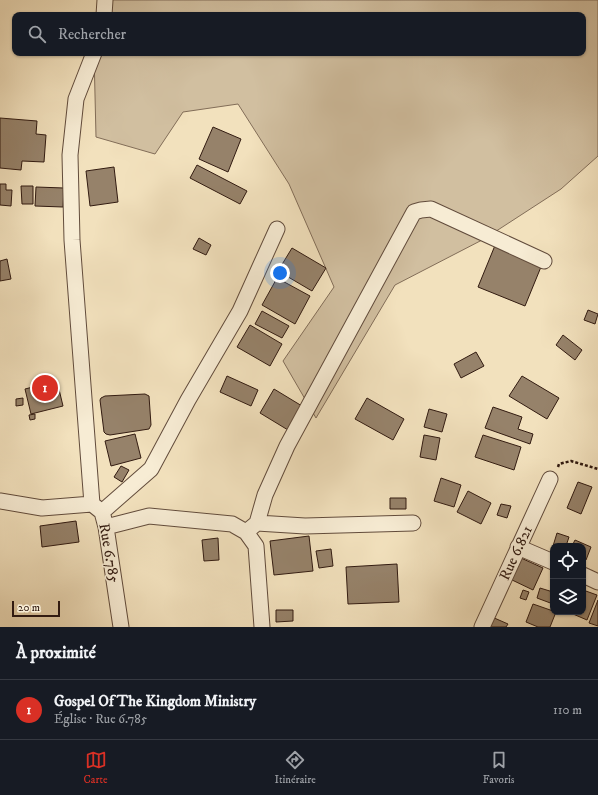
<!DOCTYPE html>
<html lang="fr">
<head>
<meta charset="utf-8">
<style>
	body { margin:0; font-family:"IM FELL DW Pica",serif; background:#20242c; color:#f1f3f6 }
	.controls { position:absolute; right:12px; bottom:12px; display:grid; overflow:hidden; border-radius:8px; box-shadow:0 1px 3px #0004 }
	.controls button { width:36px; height:36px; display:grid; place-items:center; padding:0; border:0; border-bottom:1px solid #363941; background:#171b24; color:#f1f3f6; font:20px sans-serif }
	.scale { position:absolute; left:12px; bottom:10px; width:48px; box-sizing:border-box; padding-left:4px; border:2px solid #321b11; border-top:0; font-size:11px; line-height:14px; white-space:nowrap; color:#321b11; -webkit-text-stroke:3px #f7ecd4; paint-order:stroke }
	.you { position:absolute; left:280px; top:273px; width:14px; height:14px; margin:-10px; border:3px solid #fff; border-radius:50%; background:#1a73e8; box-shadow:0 0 0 6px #1a73e833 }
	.badge { display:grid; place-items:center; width:26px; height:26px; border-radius:50%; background:#d93025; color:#fff; font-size:13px; font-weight:700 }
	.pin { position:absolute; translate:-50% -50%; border:2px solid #fff; box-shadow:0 1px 4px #0006 }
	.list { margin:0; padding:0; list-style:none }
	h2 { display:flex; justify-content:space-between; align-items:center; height:52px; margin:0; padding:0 16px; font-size:17px }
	h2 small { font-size:13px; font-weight:400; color:#9ea1a6 }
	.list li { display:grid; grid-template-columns:26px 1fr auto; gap:12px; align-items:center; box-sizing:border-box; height:60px; padding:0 16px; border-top:1px solid #363941 }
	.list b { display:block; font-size:15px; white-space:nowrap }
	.list p { margin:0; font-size:13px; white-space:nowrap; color:#9ea1a6 }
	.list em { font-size:13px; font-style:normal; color:#9ea1a6 }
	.icon { flex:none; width:22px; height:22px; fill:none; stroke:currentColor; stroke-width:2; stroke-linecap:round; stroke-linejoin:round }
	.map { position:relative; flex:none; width:598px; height:627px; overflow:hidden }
	.search { position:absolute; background:#171b24; box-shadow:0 1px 3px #0004; left:12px; right:12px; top:12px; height:44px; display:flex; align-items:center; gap:10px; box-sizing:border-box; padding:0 14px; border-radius:8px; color:#9ea1a6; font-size:15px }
	.sheet { height:112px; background:#171b24 }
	nav { display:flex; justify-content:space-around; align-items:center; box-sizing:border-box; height:56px; border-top:1px solid #363941; background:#171b24; font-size:11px; color:#9ea1a6 }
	nav a { display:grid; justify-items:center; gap:2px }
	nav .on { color:#d93025 }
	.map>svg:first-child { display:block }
	.green { fill:#d1bfa0; stroke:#826d58 }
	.building { fill:#96826a; stroke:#321b11 }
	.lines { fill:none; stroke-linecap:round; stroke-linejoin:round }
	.street-casing { stroke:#624c3c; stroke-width:17 }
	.path { stroke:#321b11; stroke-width:2.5; stroke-dasharray:3 2; stroke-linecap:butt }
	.street { stroke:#f7ecd4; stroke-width:15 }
	.labels { text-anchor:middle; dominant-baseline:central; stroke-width:3; stroke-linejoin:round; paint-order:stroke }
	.street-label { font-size:15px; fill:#321b11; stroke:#f7ecd4 }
</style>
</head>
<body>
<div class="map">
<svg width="598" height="627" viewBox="0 0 598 627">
	<rect width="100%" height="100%" fill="#f2e1bd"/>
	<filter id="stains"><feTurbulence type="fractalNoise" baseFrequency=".005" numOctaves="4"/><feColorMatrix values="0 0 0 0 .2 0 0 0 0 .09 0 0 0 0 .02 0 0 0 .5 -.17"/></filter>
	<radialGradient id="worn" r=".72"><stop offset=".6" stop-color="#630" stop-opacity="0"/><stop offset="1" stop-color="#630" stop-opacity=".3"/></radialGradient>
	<path class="green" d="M110 0H598V156L561 189 484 239 395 285 316 418 283 361 334 287 289 184 238 104 183 112 155 154 96 137 94 53H583V15H105Z"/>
	<path class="building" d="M0 118 37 121 36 134 46 135 44 162 22 161 21 170 0 168Z
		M213 127 241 139 228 172 199 159Z
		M197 165 247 191 240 204 190 178Z
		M114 167 118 202 90 206 86 171Z
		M0 184H6V190H12L11 206 0 205Z
		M21 186H33V204H22Z
		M36 187 64 188 63 207 35 206Z
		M199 238 211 245 206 255 193 249Z
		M496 243 543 262 525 306 478 287Z
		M292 248 326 268 312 291 278 271Z
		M7 259 11 279 0 281V261Z
		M277 278 310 296 295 324 262 305Z
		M588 310 598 314 595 324 584 320Z
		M262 311 289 326 282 338 255 324Z
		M250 325 282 344 270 366 237 347Z
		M563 335 582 350 575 360 556 345Z
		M476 352 484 366 461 378 454 364Z
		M227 376 258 390 251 406 220 392Z
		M522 376 559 398 547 419 509 396Z
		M57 381 63 406 31 414 25 389Z
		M274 389 302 406 288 430 260 413Z
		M145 394 149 396 151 425 149 429 110 435 106 434 104 432 100 400 101 398 105 396Z
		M23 398V405L16 406V399Z
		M367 398 404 419 393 440 355 419Z
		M493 407 522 417 518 429 533 434 530 444 485 428Z
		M429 409 447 414 442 432 424 427Z
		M35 414V419L30 420 29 415Z
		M135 434 141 458 111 466 105 441Z
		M424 435 440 438 436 460 420 457Z
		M483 435 521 447 514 470 475 457Z
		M121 466 129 470 122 482 114 477Z
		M441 478 461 485 454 507 434 501Z
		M578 482 592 487 581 514 567 508Z
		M468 491 491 503 481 524 457 512Z
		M390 498H406V509H390Z
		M501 504 511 506 507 518 497 515Z
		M76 521 79 542 42 547 40 526Z
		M557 533 569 537 566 546H553Z
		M309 536 313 571 274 575 270 541Z
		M218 538 219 560 204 561 202 540Z
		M575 540 591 547 586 560 583 558V546H572Z
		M331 549 333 566 319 568 316 551Z
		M521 558 543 568 533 590 510 579Z
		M397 564 399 602 348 604 346 567Z
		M540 588 553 592V604L537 598Z
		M523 590 529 592 526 600 520 598Z
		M583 590 597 595 587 620 573 614V612H583Z
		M598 600V626L589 623Z
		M533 604 556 612 550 627H538L526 622Z
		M276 610H293V621L276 622Z
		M492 617 508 624 506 627H485Z"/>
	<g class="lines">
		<defs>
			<path id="street" d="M104 15 105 0
				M0 501 42 508 92 504 102 512 106 527 121 627
				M92 504 72 240 70 155 76 99 94 53
				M102 512 151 469 188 400 240 311 277 229
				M257 523 305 526 413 523
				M106 527 149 516 232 524 246 532 256 546 262 627
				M246 532 257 523 265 495 287 446 414 212 421 210 431 209 544 261
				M518 547 553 562
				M583 575 598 582
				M482 627 550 479"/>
		</defs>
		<use href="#street" class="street-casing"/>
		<path class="path" d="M558 467 559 464 571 461 598 469"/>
		<use href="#street" class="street"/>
	</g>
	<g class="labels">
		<g class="street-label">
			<text transform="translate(109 553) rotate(80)">Rue 6.785</text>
			<text transform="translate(516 553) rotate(-65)">Rue 6.821</text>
		</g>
	</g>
	<rect width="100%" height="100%" filter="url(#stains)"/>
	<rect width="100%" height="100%" fill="url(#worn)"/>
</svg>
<div class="controls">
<button><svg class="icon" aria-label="locate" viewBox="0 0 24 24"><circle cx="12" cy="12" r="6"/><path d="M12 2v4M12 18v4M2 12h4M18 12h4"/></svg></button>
<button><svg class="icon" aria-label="layers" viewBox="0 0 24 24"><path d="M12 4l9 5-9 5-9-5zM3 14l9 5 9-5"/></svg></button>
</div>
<div class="scale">20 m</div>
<div class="you"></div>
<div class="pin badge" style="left:45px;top:388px">1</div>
<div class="search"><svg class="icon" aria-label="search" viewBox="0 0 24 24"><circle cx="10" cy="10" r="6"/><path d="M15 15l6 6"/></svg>Rechercher</div>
</div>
<section class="sheet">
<h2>À proximité<small></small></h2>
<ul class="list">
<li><span class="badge">1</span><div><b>Gospel Of The Kingdom Ministry</b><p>Église · Rue 6.785</p></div><em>110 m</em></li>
</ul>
</section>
<nav>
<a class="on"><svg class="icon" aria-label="map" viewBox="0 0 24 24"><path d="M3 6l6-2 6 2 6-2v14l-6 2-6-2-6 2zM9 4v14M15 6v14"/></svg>Carte</a>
<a><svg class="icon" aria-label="directions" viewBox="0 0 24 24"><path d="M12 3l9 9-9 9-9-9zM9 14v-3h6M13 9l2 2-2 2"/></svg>Itinéraire</a>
<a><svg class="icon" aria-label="saved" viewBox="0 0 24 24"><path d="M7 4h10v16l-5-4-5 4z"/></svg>Favoris</a>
</nav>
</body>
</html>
